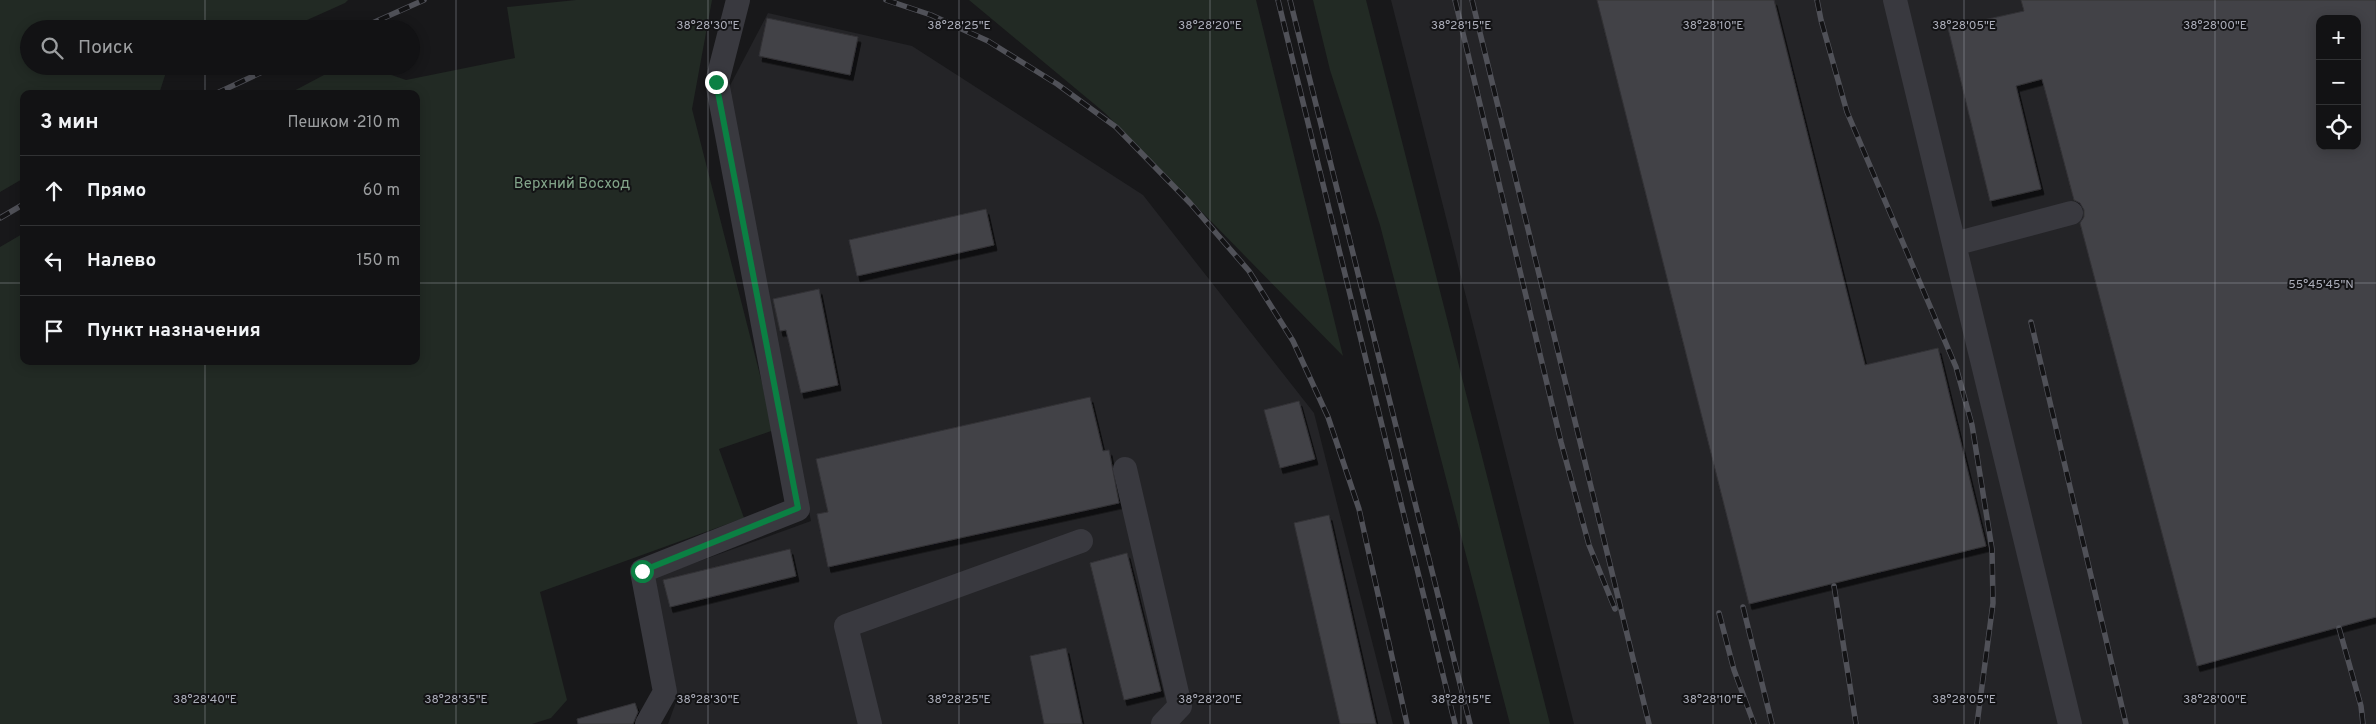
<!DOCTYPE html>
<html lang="ru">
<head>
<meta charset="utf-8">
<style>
	body { margin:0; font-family:Overpass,sans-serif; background:#1f2022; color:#f1f3f6 }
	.controls { position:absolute; right:15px; top:15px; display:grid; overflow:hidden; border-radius:10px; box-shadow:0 2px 12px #0003 }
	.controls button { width:45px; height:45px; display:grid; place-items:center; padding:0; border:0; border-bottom:1px solid #313234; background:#121214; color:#f1f3f6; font:25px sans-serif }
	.stop { position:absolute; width:15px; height:15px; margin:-11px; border:4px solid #0b8043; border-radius:50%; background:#fff }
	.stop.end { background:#0b8043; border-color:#fff; box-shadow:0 1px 5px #0008 }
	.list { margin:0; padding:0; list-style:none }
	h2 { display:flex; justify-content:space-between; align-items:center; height:65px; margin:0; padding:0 20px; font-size:21px }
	h2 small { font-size:16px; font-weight:400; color:#9c9ea0 }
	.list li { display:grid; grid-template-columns:32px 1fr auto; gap:15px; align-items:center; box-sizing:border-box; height:70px; padding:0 20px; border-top:1px solid #313234 }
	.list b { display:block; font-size:19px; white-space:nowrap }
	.list em { font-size:16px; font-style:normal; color:#9c9ea0 }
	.icon { flex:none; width:28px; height:28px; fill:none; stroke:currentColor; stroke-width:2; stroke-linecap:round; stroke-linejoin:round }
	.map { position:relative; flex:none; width:2376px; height:724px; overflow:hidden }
	.search { position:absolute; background:#121214; box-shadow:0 2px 12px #0003; left:20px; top:20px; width:400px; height:55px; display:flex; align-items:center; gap:12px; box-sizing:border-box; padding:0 18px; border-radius:28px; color:#9c9ea0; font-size:19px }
	.panel { position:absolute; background:#121214; box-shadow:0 2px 12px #0003; left:20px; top:90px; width:400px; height:275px; border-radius:10px }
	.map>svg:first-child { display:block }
	.built { fill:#242427; fill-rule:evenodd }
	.green { fill:#222a24 }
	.building { fill:#424247; stroke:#333236; fill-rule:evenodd; filter:url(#shadow) }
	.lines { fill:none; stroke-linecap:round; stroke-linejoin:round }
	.minor { stroke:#39393f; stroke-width:24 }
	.rail-casing { stroke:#505158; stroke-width:5.5 }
	.rail { stroke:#131315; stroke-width:4; stroke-dasharray:11; stroke-linecap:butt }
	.route { stroke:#0b8043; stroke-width:6 }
	.ticks { fill:none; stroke:#abadb9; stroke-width:1; stroke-opacity:0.45 }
	.labels { text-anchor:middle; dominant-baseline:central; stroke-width:4; stroke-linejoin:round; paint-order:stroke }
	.park-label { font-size:15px; fill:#82a489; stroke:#131315 }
	.ticks-label { font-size:12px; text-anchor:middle; fill:#abadb9; stroke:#131315; stroke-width:4; stroke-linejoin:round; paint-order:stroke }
</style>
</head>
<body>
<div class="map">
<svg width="2376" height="724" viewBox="0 0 2376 724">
	<defs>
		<filter id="shadow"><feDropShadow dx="3" dy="5.5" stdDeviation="0" flood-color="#0009"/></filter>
	</defs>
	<rect width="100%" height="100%" fill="#18181a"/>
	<path class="built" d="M1391 0H2376V724H1574ZM2320 19H2357V146H2320Z
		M768 13 912 46 1143 195 1314 413 1393 724H668L676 702 647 580 811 521 724 97Z"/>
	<path class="green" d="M0 0H348L345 3 287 29H29V66H168L159 94H24V178L0 192Z
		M576 0H712L692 109 774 430 719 449 744 518 540 592 567 700 551 718 532 724H0V247L24 233V361H416V94H288L341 66H356L380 71 406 80 515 58 507 7Z
		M969 0H1256L1343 356 1105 113Z
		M1313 0H1366L1550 724H1510L1380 225 1330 70Z"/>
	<path class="building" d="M1597 0H1774L1865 365 1938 348 1986 546 1749 604Z
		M2021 0H2376V617L2197 666 2080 223 2084 217V210L2080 203 2074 200 2042 79 2016 86 2041 189 1990 201 1948 28 2024 11ZM2320 19H2357V146H2320Z
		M767 18 858 37 850 75 759 56Z
		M986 209 994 245 857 276 849 240Z
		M819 289 838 385 801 393 786 330 780 331 773 299Z
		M1090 397 1103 451 1109 450 1119 503 828 567 817 514 828 512 816 459Z
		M1299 401 1315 459 1280 468 1264 410Z
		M1329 515 1376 724H1340L1294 523Z
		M790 549 796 576 670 607 663 580Z
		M1127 553 1161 691 1124 700 1090 563Z
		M1066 648 1082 724H1044L1030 656Z
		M635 703 638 712 633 724H578L577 719Z"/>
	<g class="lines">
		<path class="minor" d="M1895 0 2070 724
			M1954 244 2071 213
			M1125 469 1180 706 1163 724
			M647 724 665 692 642 571 798 509 717 82 738 0
			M870 724 846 626 1081 541"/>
		<defs>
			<path id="rail" d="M886 0 931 15 988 41 1057 84 1116 127 1190 203 1249 271 1293 341 1328 417 1359 509 1407 724
				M1278 0 1455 724
				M1290 0 1470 724
				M1455 0 1561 442 1589 545 1615 609
				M1472 0 1649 724
				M1817 0 1821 20 1847 112 1956 367 1972 425 1992 549 1993 603 1977 724
				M359 29 424 0
				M215 94 275 66
				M0 218 24 204
				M2031 322 2126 724
				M1834 586 1856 724
				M1743 607 1772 724
				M1719 613 1734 670 1754 724
				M2339 628 2361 706 2363 724"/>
		</defs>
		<use href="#rail" class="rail-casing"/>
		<use href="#rail" class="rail"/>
	</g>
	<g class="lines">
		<path class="route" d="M642 571 798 508 716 82"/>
	</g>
	<path class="ticks" d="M205 0V29M456 0V724M708 0V724M959 0V724M1210 0V724M1461 0V724M1713 0V724M1964 0V724M2215 0V724M205 66V94M0 283H24M416 283H2376M205 361V724"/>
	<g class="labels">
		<g class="park-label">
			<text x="572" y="184">Верхний Восход</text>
		</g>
	</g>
	<g class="ticks-label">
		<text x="708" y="29">38°28'30"E</text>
		<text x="959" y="29">38°28'25"E</text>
		<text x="1210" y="29">38°28'20"E</text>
		<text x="1461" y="29">38°28'15"E</text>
		<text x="1713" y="29">38°28'10"E</text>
		<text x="1964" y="29">38°28'05"E</text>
		<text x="2215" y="29">38°28'00"E</text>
		<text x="2321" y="288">55°45'45"N</text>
		<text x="205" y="703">38°28'40"E</text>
		<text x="456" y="703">38°28'35"E</text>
		<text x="708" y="703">38°28'30"E</text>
		<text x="959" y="703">38°28'25"E</text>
		<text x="1210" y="703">38°28'20"E</text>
		<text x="1461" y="703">38°28'15"E</text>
		<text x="1713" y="703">38°28'10"E</text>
		<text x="1964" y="703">38°28'05"E</text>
		<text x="2215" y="703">38°28'00"E</text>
	</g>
</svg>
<div class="controls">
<button>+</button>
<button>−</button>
<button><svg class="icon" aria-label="locate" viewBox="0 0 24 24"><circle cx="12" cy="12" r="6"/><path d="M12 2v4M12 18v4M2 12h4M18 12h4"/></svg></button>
</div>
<div class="stop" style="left:642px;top:571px"></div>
<div class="stop end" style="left:716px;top:82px"></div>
<div class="search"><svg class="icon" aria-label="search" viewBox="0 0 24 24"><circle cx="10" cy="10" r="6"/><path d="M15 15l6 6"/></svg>Поиск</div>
<section class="panel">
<h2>3 мин<small>Пешком · 210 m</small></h2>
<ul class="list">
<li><svg class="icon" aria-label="ahead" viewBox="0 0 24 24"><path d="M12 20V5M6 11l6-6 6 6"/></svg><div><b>Прямо</b></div><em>60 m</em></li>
<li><svg class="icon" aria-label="left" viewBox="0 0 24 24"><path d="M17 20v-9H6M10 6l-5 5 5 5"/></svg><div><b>Налево</b></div><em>150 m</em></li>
<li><svg class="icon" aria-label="arrive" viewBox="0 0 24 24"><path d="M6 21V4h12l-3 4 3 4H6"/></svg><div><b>Пункт назначения</b></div></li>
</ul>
</section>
</div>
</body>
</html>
